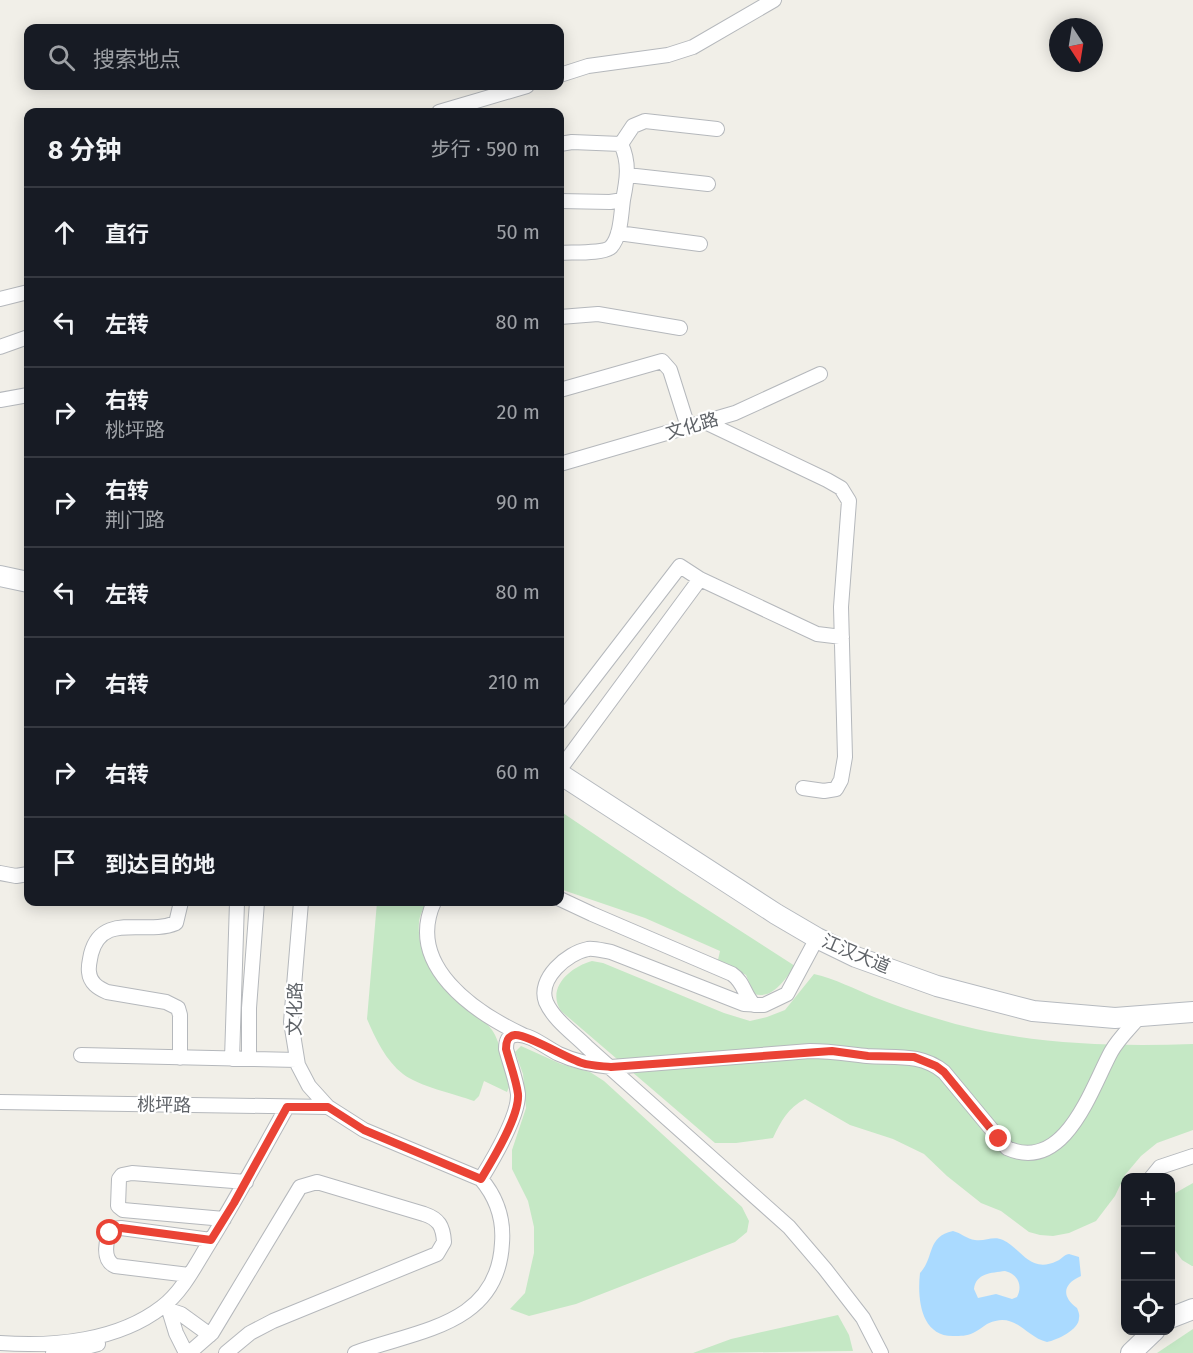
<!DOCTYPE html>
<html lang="zh">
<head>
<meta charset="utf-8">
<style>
	body { margin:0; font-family:"Fira Sans","Noto Sans SC",sans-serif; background:#242831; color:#f1f3f6 }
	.controls { position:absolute; right:18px; bottom:18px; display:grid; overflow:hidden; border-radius:12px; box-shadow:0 3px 15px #0003 }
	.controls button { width:54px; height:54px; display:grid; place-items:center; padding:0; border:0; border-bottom:2px solid #363941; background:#171b24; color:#f1f3f6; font:30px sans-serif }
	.compass { position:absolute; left:1049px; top:18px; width:54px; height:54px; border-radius:50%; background:#171b24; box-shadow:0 3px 15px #0003; rotate:168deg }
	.stop { position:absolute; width:18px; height:18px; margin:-14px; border:4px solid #ea4335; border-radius:50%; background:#fff }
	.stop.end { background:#ea4335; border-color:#fff; box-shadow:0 2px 6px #0008 }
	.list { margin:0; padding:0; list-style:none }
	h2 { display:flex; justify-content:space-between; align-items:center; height:78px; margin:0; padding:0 24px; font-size:26px }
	h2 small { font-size:20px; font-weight:400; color:#9ea1a6 }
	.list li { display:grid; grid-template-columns:39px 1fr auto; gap:18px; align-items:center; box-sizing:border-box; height:90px; padding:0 24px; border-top:2px solid #363941 }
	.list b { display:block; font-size:22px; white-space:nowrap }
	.list p { margin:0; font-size:20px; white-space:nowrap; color:#9ea1a6 }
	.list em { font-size:20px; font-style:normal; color:#9ea1a6 }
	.icon { flex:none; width:33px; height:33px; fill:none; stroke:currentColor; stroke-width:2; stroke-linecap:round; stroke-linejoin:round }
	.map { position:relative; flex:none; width:1193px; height:1353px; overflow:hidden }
	.search { position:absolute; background:#171b24; box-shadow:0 3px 15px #0003; left:24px; top:24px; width:540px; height:66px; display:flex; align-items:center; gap:15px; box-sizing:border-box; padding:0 21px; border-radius:12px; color:#9ea1a6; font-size:22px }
	.panel { position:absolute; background:#171b24; box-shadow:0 3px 15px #0003; left:24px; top:108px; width:540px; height:798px; border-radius:12px }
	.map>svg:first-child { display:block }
	.green { fill:#c5e8c5 }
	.water { fill:#aadaff; fill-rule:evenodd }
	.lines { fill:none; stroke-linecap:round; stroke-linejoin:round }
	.street-casing { stroke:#b5b8bc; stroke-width:16 }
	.secondary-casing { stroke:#b6babf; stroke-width:22 }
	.street { stroke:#fff; stroke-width:14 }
	.secondary { stroke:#fff; stroke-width:20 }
	.route { stroke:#ea4335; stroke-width:8 }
	.labels { text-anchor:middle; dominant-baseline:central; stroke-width:4.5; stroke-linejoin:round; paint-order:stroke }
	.street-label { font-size:18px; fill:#5f6368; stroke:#fff }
</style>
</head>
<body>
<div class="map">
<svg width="1193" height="1353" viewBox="0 0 1193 1353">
	<rect width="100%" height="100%" fill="#f1efe8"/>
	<path class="green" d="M560 811 680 892 795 966C785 979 773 1000 754 994L746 975 718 960 720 951 645 918 560 889Z
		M377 902H426C424 908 419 916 419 923 416 955 440 988 463 1006 473 1014 485 1020 492 1030 501 1042 505 1072 509 1087L507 1092 484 1081 479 1096 474 1101C455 1094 418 1086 403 1074 386 1061 375 1038 367 1019Z
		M592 961 603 963 724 1013 750 1021 767 1017 785 1010 814 974C835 979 855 989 874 997 894 1005 914 1012 935 1018 1017 1044 1107 1047 1193 1044V1130L1157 1143 1141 1156 1125 1175 1115 1196 1096 1221 1069 1233 1053 1236 1040 1235 1029 1232 1001 1211 981 1203 947 1176 924 1154 893 1139 850 1125 805 1099C788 1108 781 1121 773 1138L736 1143H715L561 1011C546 988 570 967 592 961Z
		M521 1046 561 1064 590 1072 604 1081 742 1207 749 1221 747 1232 735 1242 576 1304 529 1316 510 1309 525 1293 534 1253V1227L528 1201 512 1169V1150L526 1108 523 1074 515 1052Z
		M1193 1183V1266H1192L1182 1260 1171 1245 1170 1196Z
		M838 1315 849 1335 853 1351 693 1353 731 1339Z
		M1193 1329V1353H1157Z"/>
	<path class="water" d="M953 1231C961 1233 967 1239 975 1240 985 1242 993 1235 1003 1240 1022 1249 1030 1274 1057 1261 1062 1259 1063 1255 1069 1254L1079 1257 1081 1276C1063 1284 1061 1296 1077 1308 1078 1311 1080 1314 1079 1318 1079 1330 1057 1340 1047 1342 1029 1338 1020 1320 1002 1320 986 1321 984 1328 973 1333 967 1336 960 1336 954 1336 921 1337 917 1299 920 1273 935 1257 926 1237 953 1231ZM1005 1271C1018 1274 1023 1286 1017 1297L1012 1299 996 1294 978 1298 974 1289C976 1273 991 1273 1005 1271Z"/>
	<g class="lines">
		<defs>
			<path id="street" d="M560 75 588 66 668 55 693 47 774 0
				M439 112 527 86
				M560 144 572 142 621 144C630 163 627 180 623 200L610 202 560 201
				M621 144 633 126 645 121 717 129
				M627 175 708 184
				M618 233 700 244
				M560 253C570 252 604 254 611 247 621 236 621 214 623 200
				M0 299 28 292
				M560 317 598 314 680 328
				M0 347 28 337
				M560 390 662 361 670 370 688 427
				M0 400 28 395
				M705 422 827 480 841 488 849 501 841 607 845 757 841 780 836 789 824 791 803 788
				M560 464 735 413 820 374
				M560 722 680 566 700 579 817 634 842 637
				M560 769 700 579
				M0 873 16 876 28 874
				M560 899 592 914 732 974C744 982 744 995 754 1005
				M301 902 291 1022 298 1065 309 1086 328 1107 364 1130 481 1179C497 1198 504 1218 502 1243 498 1326 417 1330 355 1353
				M434 902C405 965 474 1012 523 1035
				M817 938 787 994 764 1005 744 1004 611 952C604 951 594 948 588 949 567 953 537 979 546 1002 554 1020 573 1033 587 1047L789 1227 825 1269 863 1318 881 1353
				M81 1055 297 1060
				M180 1058V1015L178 1008 166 1002 107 992C98 988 90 983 89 972 88 966 90 960 91 954 102 911 145 936 176 923L181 902
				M232 1059 237 902
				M249 1059V1008L257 902
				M0 1102 328 1107
				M1151 1178 1160 1167 1193 1156
				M481 1179C492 1161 519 1116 518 1094 516 1079 510 1064 506 1049 506 1042 507 1036 515 1035 530 1033 546 1048 559 1054 576 1062 592 1065 611 1067L810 1051C830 1051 848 1054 867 1056 895 1058 921 1053 944 1072L1007 1148C1065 1174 1091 1089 1111 1052 1118 1039 1130 1028 1140 1016
				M224 1219 123 1210 118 1206 119 1179 122 1175 132 1173 246 1182
				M189 1275 115 1266C102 1260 105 1239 113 1229L121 1228 211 1240
				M169 1310 181 1314 210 1335
				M169 1310 176 1333 186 1353
				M0 1343C54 1347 118 1341 162 1307 182 1292 195 1266 208 1245 236 1200 261 1153 287 1107
				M53 1353 71 1351 98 1344
				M189 1353 212 1333 300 1187 317 1182 424 1214C439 1219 443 1226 444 1242L437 1254 273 1321 250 1333 226 1353"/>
			<path id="secondary" d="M0 576 28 582
				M560 774 776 914 817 938 856 957 937 986 1033 1011 1115 1018 1193 1012
				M1170 1318 1193 1309
				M1131 1353 1155 1330"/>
		</defs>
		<use href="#street" class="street-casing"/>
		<use href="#secondary" class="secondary-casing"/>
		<use href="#street" class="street"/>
		<use href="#secondary" class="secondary"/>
	</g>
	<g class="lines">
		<path class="route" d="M110 1233 113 1229 121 1228 211 1240 234 1203 287 1107H328L364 1130 481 1179C492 1161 520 1116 518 1094 516 1079 510 1064 506 1049 506 1042 507 1036 515 1035 526 1034 567 1058 582 1063 591 1066 601 1066 611 1067L832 1051 868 1056 914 1057 936 1066 944 1072 999 1139"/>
	</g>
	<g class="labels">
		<g class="street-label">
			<text transform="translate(692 426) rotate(-16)">文化路</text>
			<text transform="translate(856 954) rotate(23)">江汉大道</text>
			<text transform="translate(295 1009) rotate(-89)">文化路</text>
			<text transform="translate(164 1105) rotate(1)">桃坪路</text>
		</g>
	</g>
</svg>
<div class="controls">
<button>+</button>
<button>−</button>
<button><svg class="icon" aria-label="locate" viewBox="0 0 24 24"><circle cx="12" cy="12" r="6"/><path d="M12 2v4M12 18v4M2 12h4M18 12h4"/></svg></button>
</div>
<svg class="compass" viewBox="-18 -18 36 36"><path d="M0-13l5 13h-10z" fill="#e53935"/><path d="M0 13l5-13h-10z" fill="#9ea1a6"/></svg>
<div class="stop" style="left:110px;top:1233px"></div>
<div class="stop end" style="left:999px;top:1139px"></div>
<div class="search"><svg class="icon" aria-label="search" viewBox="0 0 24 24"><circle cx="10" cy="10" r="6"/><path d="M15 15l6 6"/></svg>搜索地点</div>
<section class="panel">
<h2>8 分钟<small>步行 · 590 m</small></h2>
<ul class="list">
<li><svg class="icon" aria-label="ahead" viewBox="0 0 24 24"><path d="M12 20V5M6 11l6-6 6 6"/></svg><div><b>直行</b></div><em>50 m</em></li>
<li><svg class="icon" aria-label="left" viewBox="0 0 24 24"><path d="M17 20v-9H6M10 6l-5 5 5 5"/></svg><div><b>左转</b></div><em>80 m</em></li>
<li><svg class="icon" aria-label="right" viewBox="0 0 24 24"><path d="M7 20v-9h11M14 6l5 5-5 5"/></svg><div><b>右转</b><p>桃坪路</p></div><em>20 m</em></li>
<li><svg class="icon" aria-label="right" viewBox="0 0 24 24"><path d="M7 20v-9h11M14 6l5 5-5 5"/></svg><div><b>右转</b><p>荆门路</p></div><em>90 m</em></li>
<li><svg class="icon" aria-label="left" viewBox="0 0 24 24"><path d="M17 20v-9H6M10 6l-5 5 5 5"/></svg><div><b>左转</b></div><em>80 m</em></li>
<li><svg class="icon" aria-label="right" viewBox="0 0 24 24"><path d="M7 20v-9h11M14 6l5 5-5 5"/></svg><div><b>右转</b></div><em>210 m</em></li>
<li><svg class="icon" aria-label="right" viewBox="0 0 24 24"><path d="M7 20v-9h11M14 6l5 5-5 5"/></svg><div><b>右转</b></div><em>60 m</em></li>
<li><svg class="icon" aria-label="arrive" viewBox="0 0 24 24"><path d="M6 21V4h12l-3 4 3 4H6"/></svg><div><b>到达目的地</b></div></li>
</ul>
</section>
</div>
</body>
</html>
